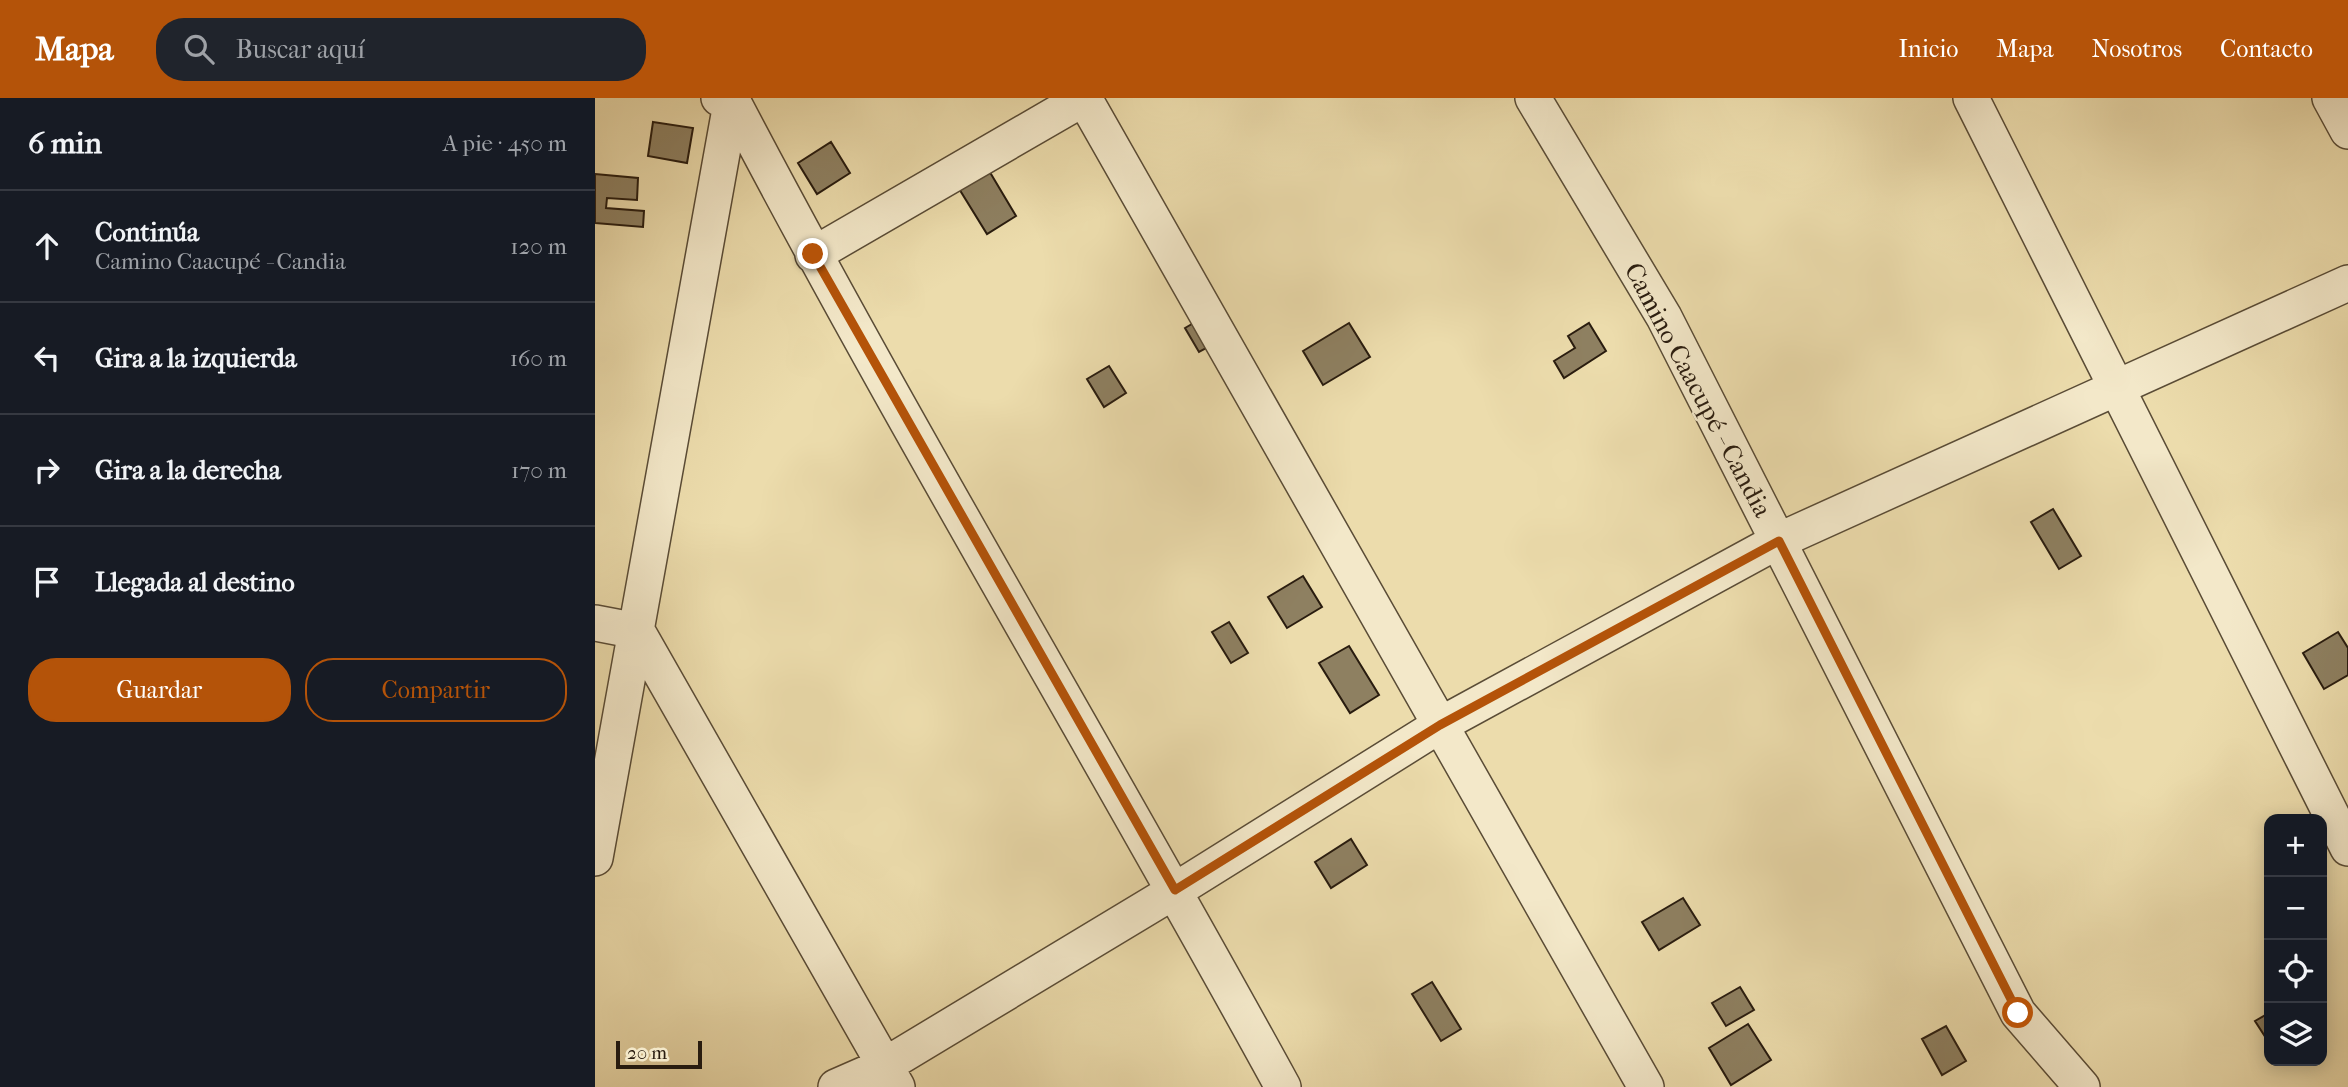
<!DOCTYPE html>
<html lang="es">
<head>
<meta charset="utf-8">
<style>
	body { margin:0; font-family:"IM FELL French Canon",serif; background:#20242c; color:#f1f3f6 }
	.controls { position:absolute; right:21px; bottom:21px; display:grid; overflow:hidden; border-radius:14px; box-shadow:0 4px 18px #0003 }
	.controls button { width:63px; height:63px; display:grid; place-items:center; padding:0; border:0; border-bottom:2px solid #363941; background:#171b24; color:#f1f3f6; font:35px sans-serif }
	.scale { position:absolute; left:21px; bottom:18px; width:86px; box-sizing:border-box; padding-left:7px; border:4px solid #291c0f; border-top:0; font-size:19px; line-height:24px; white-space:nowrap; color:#291c0f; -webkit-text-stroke:5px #f3e8c9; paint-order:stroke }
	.stop { position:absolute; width:21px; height:21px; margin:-16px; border:5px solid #b45309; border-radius:50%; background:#fff }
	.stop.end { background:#b45309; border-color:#fff; box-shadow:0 2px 7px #0008 }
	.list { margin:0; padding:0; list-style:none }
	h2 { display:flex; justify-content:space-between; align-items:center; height:91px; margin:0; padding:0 28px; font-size:30px }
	h2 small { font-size:23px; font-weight:400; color:#9ea1a6 }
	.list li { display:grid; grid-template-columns:46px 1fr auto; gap:21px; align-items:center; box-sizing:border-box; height:112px; padding:0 28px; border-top:2px solid #363941 }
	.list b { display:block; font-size:26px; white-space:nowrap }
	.list p { margin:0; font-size:23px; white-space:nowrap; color:#9ea1a6 }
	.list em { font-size:23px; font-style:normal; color:#9ea1a6 }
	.actions { display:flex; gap:14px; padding:21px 28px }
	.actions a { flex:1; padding:16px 0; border:2px solid #b45309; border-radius:28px; text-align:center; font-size:24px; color:#b45309 }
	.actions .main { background:#b45309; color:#fff }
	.icon { flex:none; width:38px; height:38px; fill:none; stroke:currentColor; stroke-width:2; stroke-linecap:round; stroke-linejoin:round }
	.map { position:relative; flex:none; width:1753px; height:989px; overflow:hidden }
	header { display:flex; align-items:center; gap:42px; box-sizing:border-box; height:98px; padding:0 35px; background:#b45309; color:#fff }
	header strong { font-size:33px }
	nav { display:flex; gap:38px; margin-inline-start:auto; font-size:24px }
	.search { width:490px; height:63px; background:#20242c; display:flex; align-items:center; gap:18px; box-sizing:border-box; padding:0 24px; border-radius:28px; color:#9ea1a6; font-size:26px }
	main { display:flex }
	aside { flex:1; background:#171b24 }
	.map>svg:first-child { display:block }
	.building { fill:#8e8061; stroke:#291c0f; stroke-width:2 }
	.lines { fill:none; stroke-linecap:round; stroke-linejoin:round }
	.street-casing { stroke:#5a4c36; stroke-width:38 }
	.street { stroke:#f3e8c9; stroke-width:35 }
	.route { stroke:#b45309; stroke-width:9 }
	.labels { text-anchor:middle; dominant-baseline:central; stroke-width:5; stroke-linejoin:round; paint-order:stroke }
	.street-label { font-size:26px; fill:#291c0f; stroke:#f3e8c9 }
</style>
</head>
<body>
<header>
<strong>Mapa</strong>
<div class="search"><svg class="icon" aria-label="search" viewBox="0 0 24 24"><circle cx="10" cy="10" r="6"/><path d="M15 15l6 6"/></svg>Buscar aquí</div>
<nav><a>Inicio</a><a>Mapa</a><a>Nosotros</a><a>Contacto</a></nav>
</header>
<main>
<aside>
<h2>6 min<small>A pie · 450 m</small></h2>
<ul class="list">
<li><svg class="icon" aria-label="ahead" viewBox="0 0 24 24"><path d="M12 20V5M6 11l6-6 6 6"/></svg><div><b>Continúa</b><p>Camino Caacupé - Candia</p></div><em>120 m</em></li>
<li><svg class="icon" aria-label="left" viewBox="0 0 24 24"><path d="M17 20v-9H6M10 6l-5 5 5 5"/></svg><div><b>Gira a la izquierda</b></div><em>160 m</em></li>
<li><svg class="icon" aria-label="right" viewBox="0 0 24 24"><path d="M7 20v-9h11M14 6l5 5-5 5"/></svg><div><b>Gira a la derecha</b></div><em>170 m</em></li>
<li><svg class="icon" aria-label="arrive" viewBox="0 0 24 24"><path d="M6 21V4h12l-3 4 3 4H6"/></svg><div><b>Llegada al destino</b></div></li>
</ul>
<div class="actions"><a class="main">Guardar</a><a>Compartir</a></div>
</aside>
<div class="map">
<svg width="1753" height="989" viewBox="0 0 1753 989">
	<rect width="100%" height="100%" fill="#ecdcac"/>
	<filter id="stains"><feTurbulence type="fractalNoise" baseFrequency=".00286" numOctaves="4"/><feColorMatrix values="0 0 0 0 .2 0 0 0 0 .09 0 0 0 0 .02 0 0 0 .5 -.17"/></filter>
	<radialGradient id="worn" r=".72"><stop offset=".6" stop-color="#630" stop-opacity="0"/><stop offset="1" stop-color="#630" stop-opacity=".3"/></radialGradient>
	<path class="building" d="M58 24 98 30 92 65 53 58Z
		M236 44 255 75 222 96 203 65Z
		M393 71 421 118 392 136 363 89Z
		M0 76 43 80 42 102 12 100 11 110 49 113 48 129 0 125Z
		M602 223 617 247 604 254 590 230Z
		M754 225 775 259 728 287 708 253Z
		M994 225 1011 253 969 280 959 263 980 250 973 238Z
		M514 268 531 295 509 309 492 281Z
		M1458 411 1486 458 1464 471 1436 424Z
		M708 478 727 509 692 530 673 499Z
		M634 524 653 555 636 565 617 534Z
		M1743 534 1753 550V577L1729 591 1708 555Z
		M754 548 784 597 755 615 724 565Z
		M756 741 772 767 736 790 720 764Z
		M1088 800 1105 827 1064 852 1047 824Z
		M837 884 866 931 846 943 817 896Z
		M1145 889 1159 912 1131 928 1117 905Z
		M1674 915V938L1671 940 1660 923Z
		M1153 926 1176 962 1136 987 1114 950Z
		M1351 928 1371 963 1347 977 1327 941Z"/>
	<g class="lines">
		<defs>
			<path id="street" d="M124 0 137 2C312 336 507 658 688 989
				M938 0 1069 219 1423 915 1487 989
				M1376 0 1753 750
				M1735 0 1753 33
				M218 157 489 0 1051 989
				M0 525 42 533 302 989
				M0 760 137 0
				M241 989 289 968 581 792 845 627 1183 443 1753 185"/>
		</defs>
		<use href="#street" class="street-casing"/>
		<use href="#street" class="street"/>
	</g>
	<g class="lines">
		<path class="route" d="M218 156 580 792 845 627 1184 443 1423 915"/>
	</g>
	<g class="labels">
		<g class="street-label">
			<text transform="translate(1103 292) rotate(62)">Camino Caacupé - Candia</text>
		</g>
	</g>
	<rect width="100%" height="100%" filter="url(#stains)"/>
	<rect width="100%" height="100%" fill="url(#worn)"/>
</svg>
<div class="controls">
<button>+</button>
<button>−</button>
<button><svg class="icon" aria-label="locate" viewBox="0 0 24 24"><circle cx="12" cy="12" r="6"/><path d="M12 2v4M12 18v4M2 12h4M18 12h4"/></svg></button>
<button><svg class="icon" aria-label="layers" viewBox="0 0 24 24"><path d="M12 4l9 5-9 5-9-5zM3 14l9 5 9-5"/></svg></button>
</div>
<div class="scale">20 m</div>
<div class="stop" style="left:1423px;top:915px"></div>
<div class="stop end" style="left:218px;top:156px"></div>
</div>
</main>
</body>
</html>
